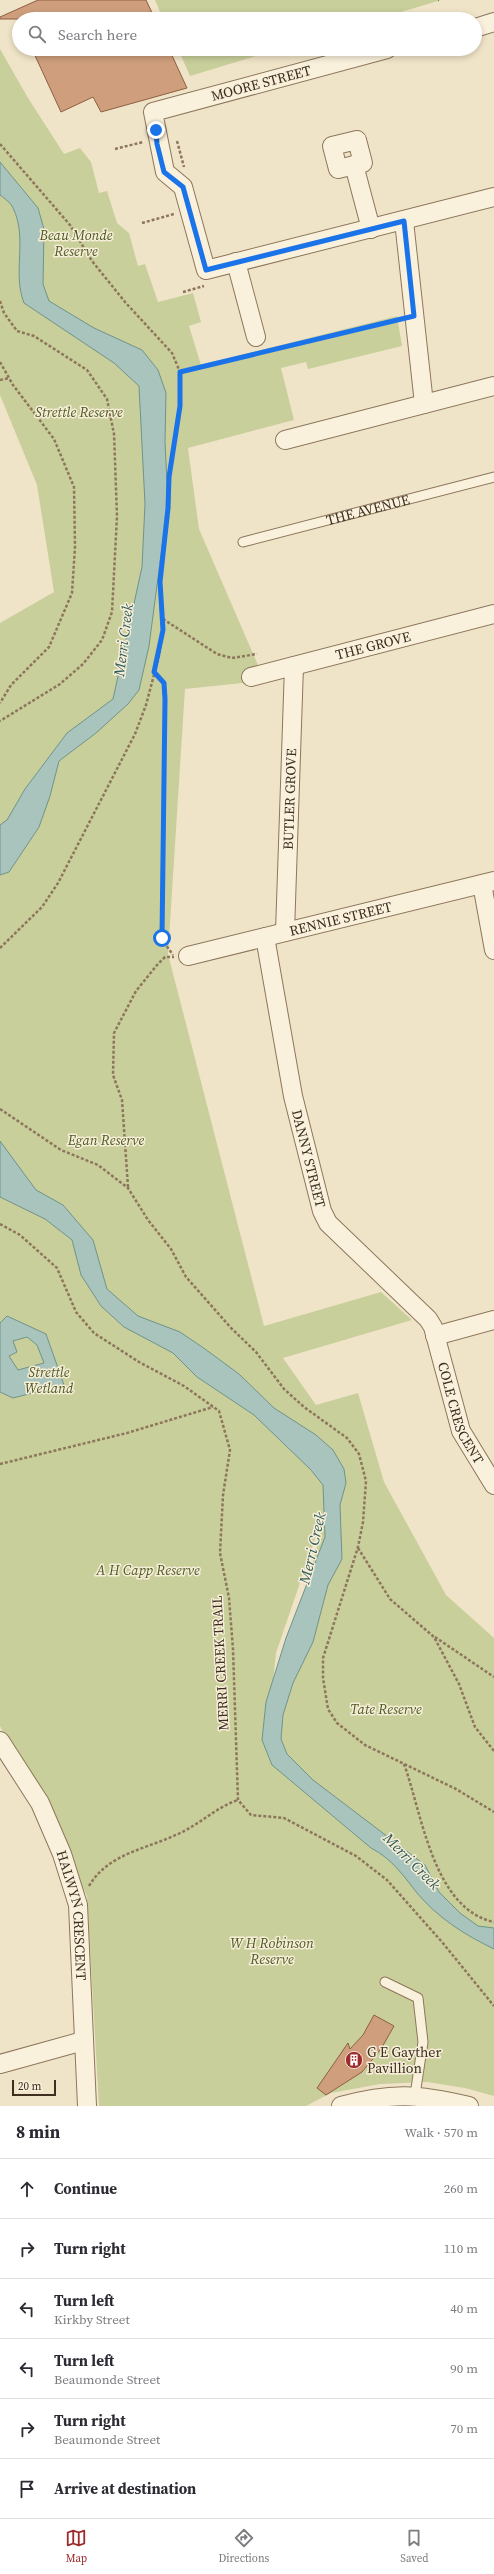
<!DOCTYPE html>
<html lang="en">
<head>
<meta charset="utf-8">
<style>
	body { margin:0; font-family:"Source Serif 4",serif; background:#f7f7f7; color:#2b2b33 }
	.scale { position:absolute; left:12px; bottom:10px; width:44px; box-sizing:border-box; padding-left:4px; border:2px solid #3d2e20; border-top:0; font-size:11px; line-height:14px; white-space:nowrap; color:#3d2e20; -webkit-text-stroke:3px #f7eed8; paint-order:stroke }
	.stop { position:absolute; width:12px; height:12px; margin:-9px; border:3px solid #1a73e8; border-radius:50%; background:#fff }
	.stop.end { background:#1a73e8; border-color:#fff; box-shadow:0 1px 4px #0008 }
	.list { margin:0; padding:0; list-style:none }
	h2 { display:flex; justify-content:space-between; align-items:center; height:52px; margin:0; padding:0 16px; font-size:17px }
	h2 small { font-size:13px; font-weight:400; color:#7c7c81 }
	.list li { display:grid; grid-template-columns:26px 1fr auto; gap:12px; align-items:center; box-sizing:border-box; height:60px; padding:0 16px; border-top:1px solid #e1e1e2 }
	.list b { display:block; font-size:15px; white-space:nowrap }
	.list p { margin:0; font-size:13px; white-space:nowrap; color:#7c7c81 }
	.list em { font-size:13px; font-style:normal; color:#7c7c81 }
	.icon { flex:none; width:22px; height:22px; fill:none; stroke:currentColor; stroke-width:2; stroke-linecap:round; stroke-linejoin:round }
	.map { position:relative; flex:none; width:494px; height:2106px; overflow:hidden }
	.search { position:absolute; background:#fff; box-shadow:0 2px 6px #0003; left:12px; right:12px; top:12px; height:44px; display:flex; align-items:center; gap:10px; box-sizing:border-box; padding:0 14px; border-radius:22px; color:#7c7c81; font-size:15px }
	.sheet { height:412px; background:#fff }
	nav { display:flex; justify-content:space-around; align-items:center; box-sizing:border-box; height:56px; border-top:1px solid #e1e1e2; background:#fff; font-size:11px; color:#7c7c81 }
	nav a { display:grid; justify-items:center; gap:2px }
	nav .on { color:#9e2a2b }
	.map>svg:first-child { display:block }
	.green { fill:#c9cf9b; fill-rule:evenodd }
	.water { fill:#a9c4bc; stroke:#6f938a; fill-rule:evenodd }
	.building { fill:#cf9f7d; stroke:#8d5f41 }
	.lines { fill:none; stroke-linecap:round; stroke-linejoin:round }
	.service-casing { stroke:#8d765c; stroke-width:11 }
	.minor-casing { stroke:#8d765c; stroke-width:20 }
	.path { stroke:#8d765c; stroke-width:2.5; stroke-dasharray:3 2; stroke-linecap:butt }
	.service { stroke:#faf1dc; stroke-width:9 }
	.minor { stroke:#faf1dc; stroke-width:18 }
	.route { stroke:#1a73e8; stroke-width:5 }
	.labels { text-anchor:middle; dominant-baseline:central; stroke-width:3; stroke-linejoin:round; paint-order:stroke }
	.street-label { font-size:14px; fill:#3d2e20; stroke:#f7eed8 }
	.park-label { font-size:14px; font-style:italic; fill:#4d5a26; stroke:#f7eed8 }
	.poi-label { font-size:14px; fill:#3d2e20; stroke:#f7eed8; text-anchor:start }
	.water-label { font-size:15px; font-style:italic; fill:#2f5d5a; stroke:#f7eed8 }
</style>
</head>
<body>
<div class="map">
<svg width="494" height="2106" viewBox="0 0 494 2106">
	<rect width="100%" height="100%" fill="#f0e4c8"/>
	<path class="green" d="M155 0H441L378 19H163Z
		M0 49 28 98 64 154 80 148 91 162 99 193 107 191 117 223 129 233 138 266 145 264 158 302 193 293 201 322 189 326 201 365 397 316 402 346 308 369 306 362 281 368 294 420 188 448 199 529 258 665 242 683 185 689 168 954 264 1326 381 1292 412 1320 283 1358 316 1405 358 1393 384 1482 446 1595 494 1638V2096L465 2088 427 2082 380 2084 331 2093 306 2106H99L87 1896 0 1726V623L54 592 37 485 0 395ZM330 1495H331L269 1723 276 1653Z
		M178 49H279L190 76Z"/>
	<path class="water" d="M0 162 38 208 44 229 43 284 49 301 94 328 142 350 158 370 166 393 165 442 168 502 149 646 139 690 128 704 96 733 59 761 50 796 39 827 9 872 0 875V825L7 820 25 789 67 733 113 699 142 567 145 504 139 386 114 363 24 303C12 273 28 238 13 208 11 203 4 198 0 195Z
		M0 1141 36 1190 63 1205 93 1240 107 1289 138 1316 180 1332 205 1349 239 1374 274 1408 316 1435 333 1450 344 1469 346 1483 340 1505 342 1559 328 1585 313 1642 293 1683 283 1715 281 1739 287 1754 313 1780 425 1865 439 1892 460 1913 478 1926 494 1928V1949C465 1935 438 1918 417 1893 403 1875 392 1859 371 1848L272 1765 262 1740 266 1702 286 1638 325 1537 323 1485 311 1470 254 1415 197 1377 173 1353 124 1327 101 1306 81 1275 72 1240 45 1219 0 1197Z
		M7 1316 46 1334 64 1385 13 1398 0 1392V1323ZM27 1337 37 1345 44 1363 18 1370 9 1356 17 1352 13 1341Z"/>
	<path class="building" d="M38 0H146L155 19H0V17Z
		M32 49H169L187 88 101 112 93 97 61 112Z
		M374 2015 394 2026 381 2049 362 2072 326 2095 317 2088 348 2043 350 2049 363 2035Z"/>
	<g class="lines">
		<defs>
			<g id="service">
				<path id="s1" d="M243 542 494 477"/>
				<path d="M385 1982 418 1998 423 2042 415 2095"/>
			</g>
			<g id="minor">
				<path d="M475 28 494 22"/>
				<path d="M387 49 153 112 165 172 183 187 206 270 494 197"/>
				<path d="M357 140 363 163 338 169 332 146Z"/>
				<path d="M354 165 371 229"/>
				<path d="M404 221 424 404"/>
				<path d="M236 262 256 337"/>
				<path d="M285 440 494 386"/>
				<path id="s2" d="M251 677 494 614"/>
				<path d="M482 884 494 950"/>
				<path id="s3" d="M285 932 294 666"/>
				<path id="s4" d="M265 937 293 1096 322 1211 328 1223 428 1319 433 1327 461 1431 494 1485"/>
				<path id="s5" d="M188 956 494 881"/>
				<path d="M435 1336 494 1320"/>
				<path id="s6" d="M0 1741 40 1803 62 1854 78 1905 87 2106"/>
				<path d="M0 2064 83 2041"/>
				<path d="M341 2106C392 2092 418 2094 469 2106"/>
			</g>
		</defs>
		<use href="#service" class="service-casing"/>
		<use href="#minor" class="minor-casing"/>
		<path class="path" d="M438 0H439
			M177 141 184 167
			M0 144 70 225 92 261 125 302 172 353 180 372 256 354
			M115 149 143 142
			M142 223 174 214
			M183 292 204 286
			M0 301 4 313 17 331 34 336 87 370 107 399 114 434 117 516 112 612 102 640 83 664 60 684 0 721
			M264 352 399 319
			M0 362 13 385 54 439 74 487 75 547 72 593 49 647 11 685 0 703
			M0 380 9 378
			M163 619 217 654 232 658 257 654
			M154 672 164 683 165 699 161 938 173 955
			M0 948 42 907 58 883 135 734 146 705 159 656 163 630 160 582 169 509V477L180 406V372
			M0 1109 61 1150 98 1165 128 1188 148 1220 171 1249 186 1277 231 1328 256 1352 284 1389 304 1407 347 1438 359 1454 366 1481 363 1522 358 1547 323 1658V1678L328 1709 337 1723 365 1745 456 1789 494 1812
			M128 1187 122 1100 113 1075 114 1033 136 991 157 965 165 957H174
			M0 1224 20 1235 57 1268 76 1312 94 1333 139 1362 184 1386 219 1411 230 1450 223 1495 220 1553 229 1598 233 1649 238 1800 251 1815 284 1818 356 1856 387 1880 442 1942 494 2006
			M0 1464 127 1433 213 1407
			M358 1548 390 1599 434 1637 459 1684 475 1727 494 1751
			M435 1637 494 1677
			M404 1764C422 1813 433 1909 494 1922
			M89 1886C109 1852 149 1849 182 1832 201 1823 217 1807 238 1800"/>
		<use href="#service" class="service"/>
		<use href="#minor" class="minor"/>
	</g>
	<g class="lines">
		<path class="route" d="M156 130 157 144 164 172 183 187 206 270 404 221 414 316 180 372V406L169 477 168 508 160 582 163 630 154 672 164 683 165 699 162 938"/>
	</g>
	<defs>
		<symbol id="building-disc" viewBox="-11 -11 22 22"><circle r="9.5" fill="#9e2a2b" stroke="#f7eed8"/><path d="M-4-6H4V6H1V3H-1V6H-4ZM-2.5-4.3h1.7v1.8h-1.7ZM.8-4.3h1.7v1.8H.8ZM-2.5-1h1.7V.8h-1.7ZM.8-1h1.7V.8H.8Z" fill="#fff"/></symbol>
	</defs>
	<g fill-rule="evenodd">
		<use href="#building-disc" x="344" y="2050" width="20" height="20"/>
	</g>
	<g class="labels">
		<g class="street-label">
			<text transform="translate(261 83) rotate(-15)">MOORE STREET</text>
			<text stroke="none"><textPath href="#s1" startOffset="129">THE AVENUE</textPath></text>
			<text stroke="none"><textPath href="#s2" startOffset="126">THE GROVE</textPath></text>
			<text stroke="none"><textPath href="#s3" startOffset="133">BUTLER GROVE</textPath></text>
			<text stroke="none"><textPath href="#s5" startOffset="157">RENNIE STREET</textPath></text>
			<text stroke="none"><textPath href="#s4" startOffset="226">DANNY STREET</textPath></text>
			<text stroke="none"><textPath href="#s4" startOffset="532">COLE CRESCENT</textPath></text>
			<text transform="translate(220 1663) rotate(-93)">MERRI CREEK TRAIL</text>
			<text stroke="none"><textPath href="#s6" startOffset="192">HALWYN CRESCENT</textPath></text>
		</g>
		<g class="park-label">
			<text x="76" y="235">Beau Monde<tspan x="76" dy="16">Reserve</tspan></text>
			<text x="79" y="412">Strettle Reserve</text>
			<text x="106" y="1140">Egan Reserve</text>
			<text x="49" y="1372">Strettle<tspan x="49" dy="16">Wetland</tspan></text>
			<text x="148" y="1570">A H Capp Reserve</text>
			<text x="386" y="1709">Tate Reserve</text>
			<text x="272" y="1943">W H Robinson<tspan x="272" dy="16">Reserve</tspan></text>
		</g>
		<g class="poi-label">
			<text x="367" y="2052">G E Gayther<tspan x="367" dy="16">Pavillion</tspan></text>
		</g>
		<g class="water-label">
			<text transform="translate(123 640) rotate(-83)">Merri Creek</text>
			<text transform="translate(312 1548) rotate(-77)">Merri Creek</text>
			<text transform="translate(412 1861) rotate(45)">Merri Creek</text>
		</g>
	</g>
</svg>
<div class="scale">20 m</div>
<div class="stop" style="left:162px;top:938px"></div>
<div class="stop end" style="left:156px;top:130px"></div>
<div class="search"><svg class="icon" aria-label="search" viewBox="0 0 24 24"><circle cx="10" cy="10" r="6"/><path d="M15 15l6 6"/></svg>Search here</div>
</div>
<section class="sheet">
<h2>8 min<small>Walk · 570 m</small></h2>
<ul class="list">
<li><svg class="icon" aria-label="ahead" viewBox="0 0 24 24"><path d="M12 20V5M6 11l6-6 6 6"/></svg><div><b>Continue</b></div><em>260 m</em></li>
<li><svg class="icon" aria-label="right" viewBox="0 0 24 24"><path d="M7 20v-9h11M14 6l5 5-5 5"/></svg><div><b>Turn right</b></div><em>110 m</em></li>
<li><svg class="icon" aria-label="left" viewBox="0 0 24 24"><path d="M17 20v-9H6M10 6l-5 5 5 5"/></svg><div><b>Turn left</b><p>Kirkby Street</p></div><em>40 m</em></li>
<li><svg class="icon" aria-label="left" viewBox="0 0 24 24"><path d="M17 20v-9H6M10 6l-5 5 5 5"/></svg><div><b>Turn left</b><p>Beaumonde Street</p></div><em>90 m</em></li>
<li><svg class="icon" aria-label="right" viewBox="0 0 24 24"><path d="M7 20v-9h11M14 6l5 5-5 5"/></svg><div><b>Turn right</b><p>Beaumonde Street</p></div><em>70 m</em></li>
<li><svg class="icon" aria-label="arrive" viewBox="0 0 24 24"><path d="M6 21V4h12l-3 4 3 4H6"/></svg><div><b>Arrive at destination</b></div></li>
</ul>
</section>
<nav>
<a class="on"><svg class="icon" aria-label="map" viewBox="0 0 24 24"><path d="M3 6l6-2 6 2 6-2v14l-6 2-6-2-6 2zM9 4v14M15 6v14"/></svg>Map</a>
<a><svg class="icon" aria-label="directions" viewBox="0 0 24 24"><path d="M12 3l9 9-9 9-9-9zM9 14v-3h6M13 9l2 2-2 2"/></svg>Directions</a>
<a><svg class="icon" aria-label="saved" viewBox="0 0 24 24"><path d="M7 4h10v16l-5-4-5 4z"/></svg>Saved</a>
</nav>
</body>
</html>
